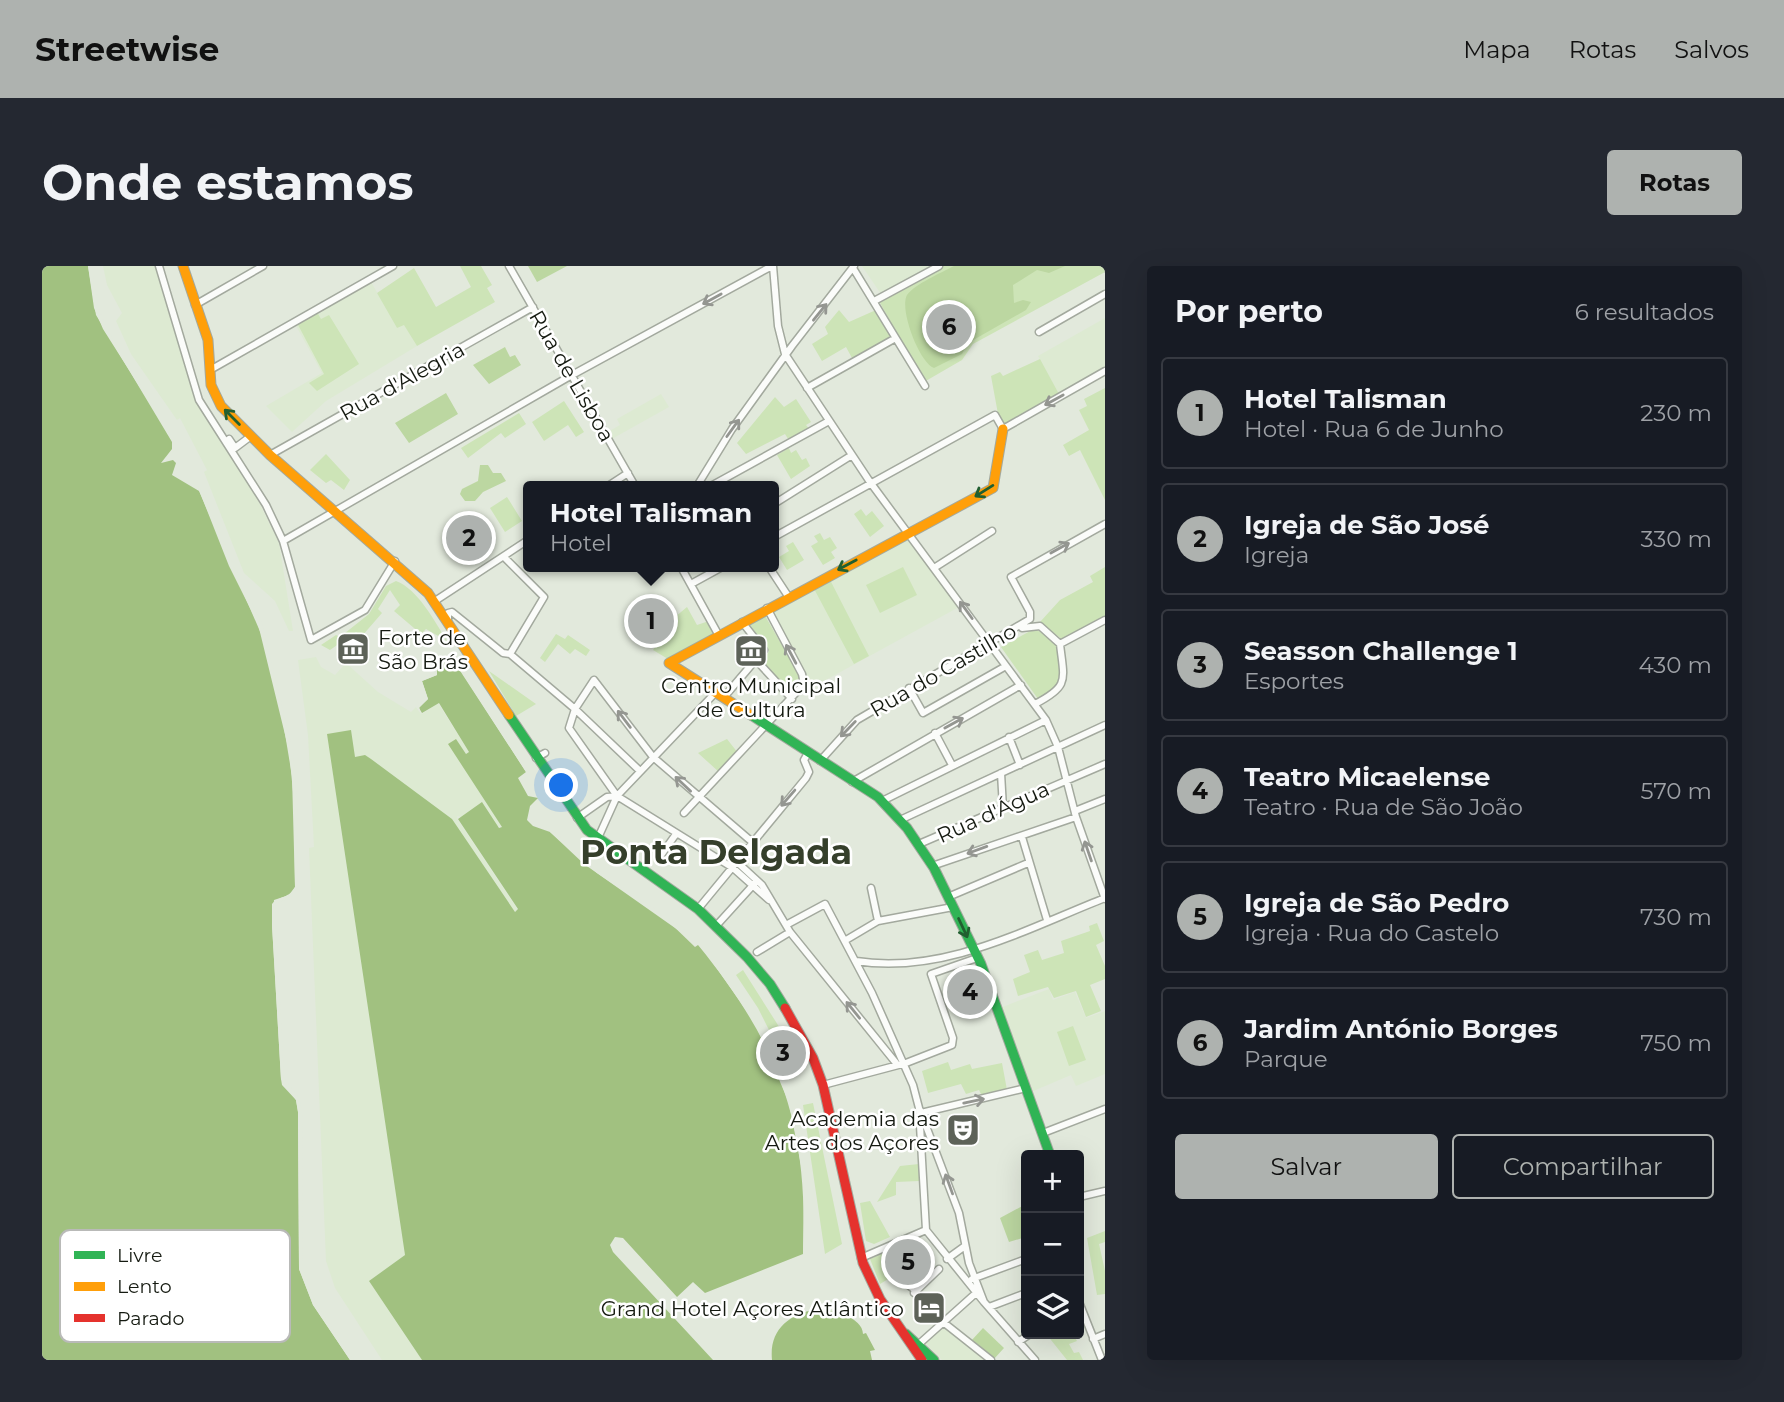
<!DOCTYPE html>
<html lang="pt">
<head>
<meta charset="utf-8">
<style>
	body { margin:0; font-family:Montserrat,sans-serif; background:#242831; color:#f1f3f6 }
	.controls { position:absolute; right:21px; bottom:21px; display:grid; overflow:hidden; border-radius:7px; box-shadow:0 7px 28px #0002 }
	.controls button { width:63px; height:63px; display:grid; place-items:center; padding:0; border:0; border-bottom:2px solid #363941; background:#171b24; color:#f1f3f6; font:35px sans-serif }
	.you { position:absolute; left:520px; top:520px; width:24px; height:24px; margin:-18px; border:5px solid #fff; border-radius:50%; background:#1a73e8; box-shadow:0 0 0 10px #1a73e833 }
	.badge { display:grid; place-items:center; width:46px; height:46px; border-radius:50%; background:#aeb2af; color:#111; font-size:23px; font-weight:700 }
	.pin { position:absolute; translate:-50% -50%; border:4px solid #fff; box-shadow:0 2px 7px #0006 }
	.popup { position:absolute; left:481px; top:215px; width:256px; height:91px; box-sizing:border-box; display:grid; place-content:center; border-radius:7px; background:#171b24; filter:drop-shadow(0 2px 5px #0005); font-size:23px; white-space:nowrap; color:#9ea1a6 }
	.popup b { font-size:26px; color:#f1f3f6 }
	.popup::after { content:''; position:absolute; left:50%; top:100%; margin-left:-14px; border:14px solid transparent; border-top-color:#171b24 }
	.list { margin:0; padding:0; list-style:none }
	h2 { display:flex; justify-content:space-between; align-items:center; height:91px; margin:0; padding:0 28px; font-size:30px }
	h2 small { font-size:23px; font-weight:400; color:#9ea1a6 }
	.list li { display:grid; grid-template-columns:46px 1fr auto; gap:21px; align-items:center; box-sizing:border-box; height:112px; margin:0 14px 14px; padding:0 14px; border:2px solid #363941; border-radius:7px }
	.list b { display:block; font-size:26px; white-space:nowrap }
	.list p { margin:0; font-size:23px; white-space:nowrap; color:#9ea1a6 }
	.list em { font-size:23px; font-style:normal; color:#9ea1a6 }
	.actions { display:flex; gap:14px; padding:21px 28px }
	.actions a { flex:1; padding:16px 0; border:2px solid #aeb2af; border-radius:7px; text-align:center; font-size:24px; color:#aeb2af }
	.actions .main { background:#aeb2af; color:#111 }
	.icon { flex:none; width:38px; height:38px; fill:none; stroke:currentColor; stroke-width:2; stroke-linecap:round; stroke-linejoin:round }
	.map { position:relative; flex:none; width:1063px; height:1094px; overflow:hidden; border-radius:7px }
	header { display:flex; align-items:center; gap:42px; box-sizing:border-box; height:98px; padding:0 35px; background:#aeb2af; color:#111 }
	header strong { font-size:33px }
	nav { display:flex; gap:38px; margin-inline-start:auto; font-size:24px }
	.intro { display:flex; align-items:center; justify-content:space-between; box-sizing:border-box; height:168px; padding:0 42px }
	h1 { margin:0; font-size:49px }
	.button { padding:18px 32px; border-radius:7px; background:#aeb2af; color:#111; font-size:24px; font-weight:700 }
	main { display:flex; gap:42px; padding:0 42px }
	aside { flex:1; background:#171b24; border-radius:7px; box-shadow:0 7px 28px #0002 }
	.map>svg:first-child { display:block }
	.built { fill:#ddead2 }
	.green { fill:#cde4b7 }
	.forest { fill:#bcd7a1 }
	.water { fill:#a1c180 }
	.pier { fill:#e2e9dc }
	.lines { fill:none; stroke-linecap:round; stroke-linejoin:round }
	.street-casing { stroke:#a3a99e; stroke-width:9 }
	.fast-casing { stroke:#a3a99e; stroke-width:11 }
	.slow-casing { stroke:#a3a99e; stroke-width:11 }
	.jam-casing { stroke:#a3a99e; stroke-width:11 }
	.street { stroke:#fbfcfa; stroke-width:6 }
	.fast { stroke:#30b455; stroke-width:9 }
	.slow { stroke:#ff9f0a; stroke-width:9 }
	.jam { stroke:#e5322d; stroke-width:9 }
	.oneway { stroke:#949691 }
	.oneway2 { stroke:#215f30 }
	.labels { text-anchor:middle; dominant-baseline:central; stroke-width:5; stroke-linejoin:round; paint-order:stroke }
	.street-label { font-size:21px; fill:#151a11; stroke:#fff }
	.poi-label { font-size:21px; fill:#151a11; stroke:#fff; text-anchor:end }
	.town-label { font-size:35px; font-weight:bold; fill:#353f2b; stroke:#fff }
	.key { fill:#fff; stroke:#b9bab8; stroke-width:2 }
	.key-label { font-size:19px; fill:#151a11 }
</style>
</head>
<body>
<header>
<strong>Streetwise</strong>
<nav><a>Mapa</a><a>Rotas</a><a>Salvos</a></nav>
</header>
<div class="intro"><h1>Onde estamos</h1><a class="button">Rotas</a></div>
<main>
<div class="map">
<svg width="1063" height="1094" viewBox="0 0 1063 1094">
	<rect width="100%" height="100%" fill="#e2e9dc"/>
	<path class="built" d="M61 0H113L157 139 203 208 237 277 251 365H247L233 335 202 307 162 206 165 204 138 152 135 154 89 88 74 55 80 47 65 19Z
		M820 0H888L839 28Z
		M328 14 355 62 362 58 375 80 284 135 250 166 224 140 280 107 252 56Z
		M1063 52V103L1017 128 996 90Z
		M619 128 627 141 568 174 564 167 578 159 575 153Z
		M865 267 917 341 771 421 727 342Z
		M274 391 279 401 293 409 304 397 336 426 369 446 374 441 380 448 396 437 427 486 424 488 414 474 407 479 460 561 415 550 416 554 476 644 473 646 329 494 313 491 285 468 363 989 327 1015 380 1094H340L293 1022 284 995 267 582 272 581 266 469 256 394Z
		M1007 723 1011 734 1033 726 1044 752 1063 745V808L1034 820 1029 809 989 826 958 742Z
		M902 1058 947 1094H900L882 1076Z"/>
	<path class="green" d="M418 0H439L450 19 445 22 453 36 375 80 362 59 355 62 335 27 372 2 394 41 429 21Z
		M901 0H1063V6L931 78 920 94 882 116 837 35Z
		M797 44 807 56 834 44 850 71 810 92 804 81 780 95 770 78 786 68 783 61Z
		M275 46 279 53 287 49 317 98 275 125 267 117 282 108 255 57Z
		M998 93 1017 128 963 158 956 148 949 110 958 106 961 110Z
		M1063 122V234L1038 184 1027 190 1021 179 1047 164 1037 144 1045 140 1042 133Z
		M733 131 742 141 754 133 769 156 764 159 768 164 748 176 743 168 704 188 695 177Z
		M522 135 542 166 534 171 526 159 502 175 490 156Z
		M477 147 484 158 463 172 459 167 426 192 419 182Z
		M747 182 749 187 754 184 760 194 764 192 768 200 749 213 735 189Z
		M284 188 308 214 302 224 289 214 284 217 268 204Z
		M465 231 480 255 463 266 448 242Z
		M819 243 824 250 830 245 842 260 828 271 812 248Z
		M778 267 782 274 788 271 795 282 789 286 793 292 781 299 769 280 776 276 772 270Z
		M751 276 762 294 745 304 737 291 747 285 744 280Z
		M861 301 875 329 838 347 824 319Z
		M1063 301V351L1021 374 998 356 1018 334 1051 316 1048 310Z
		M786 310 827 390 812 398 770 319Z
		M354 315C376 323 393 356 405 375L384 363 379 368 352 345 358 339 348 324 336 343 340 347 320 370 314 366 288 384 279 379 294 369 298 371 327 348 344 320Z
		M645 341 655 359 667 355 674 367 626 393 611 384 633 351Z
		M722 348 760 414 750 424 742 422 721 395 727 385 706 356Z
		M990 364 997 365 1015 380C1019 410 1025 417 996 433L959 381Z
		M514 368 523 373 526 369 548 384 544 390 533 383 528 388 516 378 503 396 498 392Z
		M447 405 494 438 474 450Z
		M685 473 696 487 677 506 656 487Z
		M1055 657 1062 675 1054 679 1063 700V713L1048 719 1059 745 1044 751 1034 725 1012 732 1006 721 976 730 971 713 988 706 982 689 996 684 1000 694 1022 687 1019 675 1048 665 1047 660Z
		M701 704 748 778 737 784 716 742 694 709Z
		M1031 760 1044 794 1027 800 1015 766Z
		M906 796 909 804 928 798 930 803 960 797 965 824 940 830 937 824 924 828 919 818 886 827 880 805Z
		M771 837 800 978 783 988 761 839Z
		M877 898V915L854 916V929L835 936 858 900Z
		M828 935 848 971 832 978 824 975 818 937Z
		M1063 965V976L1057 978 1063 1005V1028L1055 1029 1045 972Z
		M849 983 856 1007 838 1018 828 993Z
		M1023 1068H1031L1035 1075 1027 1078 1032 1087 1037 1086 1041 1094H1025L1005 1069Z"/>
	<path class="forest" d="M486 0H525L495 16Z
		M912 0H1023L1007 7 995 4 971 19 972 37 981 34 989 36 984 44 926 77 920 88 892 102C877 96 857 43 865 29 873 18 899 7 912 0Z
		M463 81 468 91 473 89 479 99 447 118 431 99Z
		M404 127 416 148 367 177 353 157Z
		M438 199H446L451 207H459L464 215 441 226 433 235H423L418 228 420 223 436 215Z
		M984 938V971L967 976 958 952Z
		M941 1062 962 1082 952 1093 929 1075Z"/>
	<path class="water" d="M0 0H46L54 49 130 176V183L119 197 131 194 134 197 130 209 157 225 220 370 240 450 250 510 253 621C248 632 237 630 230 638V659L239 813 254 834 256 846 257 1003 271 1039 308 1094H0Z
		M406 395 413 396 484 506 476 512 486 530 496 532 488 540 485 554 491 560 508 566 555 607 626 655 653 681 656 679C737 778 767 859 761 988L663 1027 651 1016 635 1031 581 972 573 971 568 979 571 986 671 1094H380L327 1015 363 989 285 468 309 464 313 491 323 489 329 493 410 553 473 646 476 643 416 553 440 536 457 562 460 561 406 478 414 473 424 488 427 486 397 437 380 447 377 442 386 433 380 415 395 409V398Z
		M774 1043C789 1043 821 1051 821 1068L824 1067 833 1084 828 1085 830 1094H730C727 1064 746 1049 774 1043Z"/>
	<path class="pier" d="M46 0H50L56 41 64 61 135 180 61 63 52 42Z
		M155 219 163 230 191 298 220 357 251 485 255 536 256 622 249 632 234 637V658L242 812 257 832 260 845 261 1003 274 1037 312 1094H308L271 1039 257 1003 256 846 254 834 240 819 239 813 230 659 232 634 247 629 253 621 252 536 247 485 216 358 187 300Z
		M406 391 416 395 487 505 484 506 413 397 395 398V409L380 415 386 433 377 441 379 448 374 441 382 432 377 412 392 407 394 395Z
		M511 564 544 595 646 666 643 669 542 598 508 566Z
		M657 677 686 711 715 755 751 839 765 915V986L761 988 762 915 747 837 713 757Z"/>
	<g class="lines">
		<defs>
			<path id="street" d="M117 0 157 134 224 239 241 275 269 374 323 344 353 295
				M467 0 593 220
				M731 0 736 60 743 88 828 216 1004 454 1016 481 1034 551 1063 633
				M811 2 883 120
				M834 34 897 0
				M153 39 221 0
				M997 66 1063 28
				M168 104 351 0
				M765 122 852 73
				M187 173 193 182 209 170
				M228 189 491 41
				M566 220 586 207
				M655 220 690 163 750 80 812 0
				M669 220 787 155
				M732 238 810 189
				M732 271 953 149 961 163 1063 105
				M241 275 530 109 730 0
				M462 291 502 331 468 388
				M639 301 676 368
				M727 301 746 330
				M892 302 950 265
				M649 318 680 301
				M393 335 486 274
				M406 353V347L410 346 461 387 468 388
				M980 362 998 360 1018 378C1022 414 1028 420 993 438
				M1018 378 1063 354
				M468 388 533 443 598 505
				M714 394 750 433
				M867 422 881 447 964 400
				M683 430 722 384 700 356
				M893 467 910 499
				M967 471 978 499
				M494 492 503 487
				M778 495 815 454 988 353V346L969 311 1063 258
				M959 507 961 542
				M810 516 979 419
				M840 535 1004 454
				M1033 545 1063 533
				M642 547 762 418 760 408 725 342
				M535 552 565 531 575 530
				M858 554 1063 459
				M980 571 1005 654
				M556 572 575 530 675 425
				M709 575 611 491 552 414 533 443 527 462 575 530 691 602 727 634
				M877 578 1063 498
				M617 592 634 568
				M695 596 720 619 748 666 854 797
				M890 600 1034 551
				M829 622 836 655
				M906 631 986 597
				M656 643 764 512 767 506 762 494 766 487
				M744 659 783 638 830 727 871 819 877 842 884 964 942 1036
				M674 660 713 617
				M804 674 836 655 911 641
				M715 686 748 666
				M814 695C901 709 984 663 1063 632
				M781 819 864 797 910 779 911 772 889 708 935 692
				M878 844 917 947 927 997 942 1036 993 1094
				M879 847 984 822
				M1001 867 1063 843
				M1037 931 1063 925
				M819 992 884 964
				M905 993 923 980
				M855 1010 874 1025
				M930 1013 984 993
				M872 1027 897 1003
				M1037 1036 1060 1094
				M947 1041 984 1027
				M901 1056 949 1094
				M1051 1073 1063 1068
				M976 1076 988 1068
				M877 1078 934 1027"/>
			<path id="fast" d="M467 449 545 564 656 643 705 691 728 718 743 742
				M709 449 836 531 865 562 892 602 939 698 1008 889
				M864 1068 892 1094"/>
			<path id="slow" d="M141 0 166 74 169 119 179 140 228 189 386 327 467 449
				M709 449 627 397 951 222 961 163"/>
			<path id="jam" d="M743 742 771 792 781 819 821 997 838 1033 880 1094"/>
		</defs>
		<use href="#street" class="street-casing"/>
		<use href="#fast" class="fast-casing"/>
		<use href="#slow" class="slow-casing"/>
		<use href="#jam" class="jam-casing"/>
		<use href="#street" class="street"/>
		<use href="#fast" class="fast"/>
		<use href="#slow" class="slow"/>
		<use href="#jam" class="jam"/>
	</g>
	<defs><path id="oneway-shaft" d="M-6 0H5M1.5-3L5.5 0L1.5 3" fill="none" stroke-width="1.6" stroke-linecap="round" stroke-linejoin="round" transform="scale(1.75)"/></defs>
	<g class="oneway">
		<use href="#oneway-shaft" transform="translate(670 33) rotate(151)"/>
		<use href="#oneway-shaft" transform="translate(778 46) rotate(-51)"/>
		<use href="#oneway-shaft" transform="translate(1012 134) rotate(151)"/>
		<use href="#oneway-shaft" transform="translate(691 162) rotate(-54)"/>
		<use href="#oneway-shaft" transform="translate(1018 282) rotate(-29)"/>
		<use href="#oneway-shaft" transform="translate(924 344) rotate(-126)"/>
		<use href="#oneway-shaft" transform="translate(749 388) rotate(-118)"/>
		<use href="#oneway-shaft" transform="translate(582 453) rotate(-127)"/>
		<use href="#oneway-shaft" transform="translate(912 457) rotate(-29)"/>
		<use href="#oneway-shaft" transform="translate(806 463) rotate(134)"/>
		<use href="#oneway-shaft" transform="translate(641 518) rotate(-137)"/>
		<use href="#oneway-shaft" transform="translate(746 532) rotate(131)"/>
		<use href="#oneway-shaft" transform="translate(935 584) rotate(160)"/>
		<use href="#oneway-shaft" transform="translate(1046 585) rotate(-109)"/>
		<use href="#oneway-shaft" transform="translate(811 744) rotate(-129)"/>
		<use href="#oneway-shaft" transform="translate(932 835) rotate(-12)"/>
		<use href="#oneway-shaft" transform="translate(907 918) rotate(-110)"/>
	</g>
	<g class="oneway2">
		<use href="#oneway-shaft" transform="translate(190 151) rotate(-135)"/>
		<use href="#oneway-shaft" transform="translate(942 225) rotate(148)"/>
		<use href="#oneway-shaft" transform="translate(805 299) rotate(152)"/>
		<use href="#oneway-shaft" transform="translate(921 662) rotate(65)"/>
	</g>
	<defs>
		<symbol id="museum-square" viewBox="-11 -11 22 22"><rect x="-9" y="-9" width="18" height="18" rx="4" fill="#5d6258" stroke="#fff"/><path d="M0-6L6-3V-2H-6V-3ZM-5-1h2V3h-2ZM-1-1h2V3h-2ZM3-1h2V3H3ZM-6 4H6V6H-6Z" fill="#fff"/></symbol>
		<symbol id="theatre-square" viewBox="-11 -11 22 22"><rect x="-9" y="-9" width="18" height="18" rx="4" fill="#5d6258" stroke="#fff"/><path d="M-5-5.5Q0-4 5-5.5V0Q5 5 0 6Q-5 5-5 0ZM-3.3-2.5H-1v1.5H-3.3ZM1-2.5H3.3v1.5H1ZM-2.8 1Q0 5.5 2.8 1Z" fill="#fff"/></symbol>
		<symbol id="hotel-square" viewBox="-11 -11 22 22"><rect x="-9" y="-9" width="18" height="18" rx="4" fill="#5d6258" stroke="#fff"/><path d="M-6-4.5h1.5V1H6V5H4.5V3h-9V5H-6ZM-4 0a1.8 1.8 0 1 1 3.6 0ZM.5 0V-2.5h3Q6-2.5 6 0Z" fill="#fff"/></symbol>
	</defs>
	<g fill-rule="evenodd">
		<use href="#museum-square" x="292" y="364" width="38" height="38"/>
		<use href="#museum-square" x="690" y="366" width="38" height="38"/>
		<use href="#theatre-square" x="902" y="845" width="38" height="38"/>
		<use href="#hotel-square" x="868" y="1023" width="38" height="38"/>
	</g>
	<g class="labels">
		<g class="street-label">
			<text transform="translate(530 110) rotate(60)">Rua de Lisboa</text>
			<text transform="translate(360 115) rotate(-29)">Rua d'Alegria</text>
			<text transform="translate(901 404) rotate(-30)">Rua do Castilho</text>
			<text transform="translate(951 546) rotate(-24)">Rua d'Água</text>
		</g>
		<g class="poi-label">
			<text x="336" y="371" text-anchor="start">Forte de<tspan x="336" dy="24">São Brás</tspan></text>
			<text x="709" y="419" text-anchor="middle">Centro Municipal<tspan x="709" dy="24">de Cultura</tspan></text>
			<text x="897" y="852">Academia das<tspan x="897" dy="24">Artes dos Açores</tspan></text>
			<text x="862" y="1042">Grand Hotel Açores Atlântico</text>
		</g>
		<g class="town-label">
			<text x="674" y="585">Ponta Delgada</text>
		</g>
	</g>
	<rect x="18" y="964" width="230" height="112" rx="10" class="key"/>
	<rect x="32" y="985" width="31" height="8" fill="#30b455"/>
	<rect x="32" y="1016" width="31" height="9" fill="#ff9f0a"/>
	<rect x="32" y="1048" width="31" height="8" fill="#e5322d"/>
	<g class="key-label">
		<text x="75" y="996">Livre</text>
		<text x="75" y="1027">Lento</text>
		<text x="75" y="1059">Parado</text>
	</g>
</svg>
<div class="controls">
<button>+</button>
<button>−</button>
<button><svg class="icon" aria-label="layers" viewBox="0 0 24 24"><path d="M12 4l9 5-9 5-9-5zM3 14l9 5 9-5"/></svg></button>
</div>
<div class="you"></div>
<div class="pin badge" style="left:609px;top:355px">1</div>
<div class="popup"><b>Hotel Talisman</b>Hotel</div>
<div class="pin badge" style="left:427px;top:272px">2</div>
<div class="pin badge" style="left:741px;top:787px">3</div>
<div class="pin badge" style="left:928px;top:726px">4</div>
<div class="pin badge" style="left:866px;top:996px">5</div>
<div class="pin badge" style="left:907px;top:61px">6</div>
</div>
<aside>
<h2>Por perto<small>6 resultados</small></h2>
<ul class="list">
<li><span class="badge">1</span><div><b>Hotel Talisman</b><p>Hotel · Rua 6 de Junho</p></div><em>230 m</em></li>
<li><span class="badge">2</span><div><b>Igreja de São José</b><p>Igreja</p></div><em>330 m</em></li>
<li><span class="badge">3</span><div><b>Seasson Challenge 1</b><p>Esportes</p></div><em>430 m</em></li>
<li><span class="badge">4</span><div><b>Teatro Micaelense</b><p>Teatro · Rua de São João</p></div><em>570 m</em></li>
<li><span class="badge">5</span><div><b>Igreja de São Pedro</b><p>Igreja · Rua do Castelo</p></div><em>730 m</em></li>
<li><span class="badge">6</span><div><b>Jardim António Borges</b><p>Parque</p></div><em>750 m</em></li>
</ul>
<div class="actions"><a class="main">Salvar</a><a>Compartilhar</a></div>
</aside>
</main>
</body>
</html>
